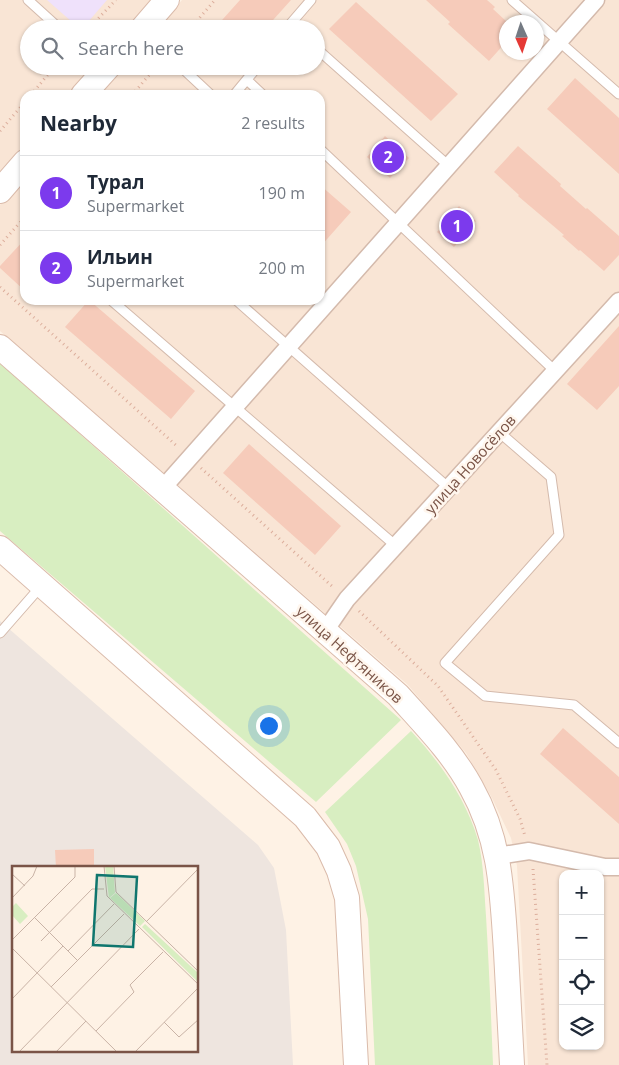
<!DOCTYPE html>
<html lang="en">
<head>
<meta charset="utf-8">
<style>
	body { margin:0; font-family:"Open Sans",sans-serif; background:#f2f2f3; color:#1f2937 }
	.controls { position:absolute; right:15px; bottom:15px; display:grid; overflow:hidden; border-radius:10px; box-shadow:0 1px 4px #0004 }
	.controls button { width:45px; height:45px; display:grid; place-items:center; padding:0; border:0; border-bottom:1px solid #e0e1e3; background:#fff; color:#1f2937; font:25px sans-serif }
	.compass { position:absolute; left:499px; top:15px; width:45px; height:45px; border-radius:50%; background:#fff; box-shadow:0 1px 4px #0004; rotate:177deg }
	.you { position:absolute; left:268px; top:725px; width:18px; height:18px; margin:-12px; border:4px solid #fff; border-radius:50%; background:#1a73e8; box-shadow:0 0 0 8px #1a73e833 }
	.badge { display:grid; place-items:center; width:32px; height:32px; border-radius:50%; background:#7c3aed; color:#fff; font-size:16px; font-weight:700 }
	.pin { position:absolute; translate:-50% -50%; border:2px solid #fff; box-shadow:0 1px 5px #0006 }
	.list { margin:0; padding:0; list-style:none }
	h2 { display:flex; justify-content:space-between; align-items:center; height:65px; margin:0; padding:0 20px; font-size:21px }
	h2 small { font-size:16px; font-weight:400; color:#747a83 }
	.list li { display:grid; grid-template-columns:32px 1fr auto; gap:15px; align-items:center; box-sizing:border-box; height:75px; padding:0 20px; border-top:1px solid #e0e1e3 }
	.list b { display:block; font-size:19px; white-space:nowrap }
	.list p { margin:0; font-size:16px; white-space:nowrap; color:#747a83 }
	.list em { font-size:16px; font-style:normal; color:#747a83 }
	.icon { flex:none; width:28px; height:28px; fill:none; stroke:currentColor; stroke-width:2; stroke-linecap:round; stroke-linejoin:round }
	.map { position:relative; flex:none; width:619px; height:1065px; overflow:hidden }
	.search { position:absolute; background:#fff; box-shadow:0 1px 4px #0004; left:20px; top:20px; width:305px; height:55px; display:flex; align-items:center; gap:12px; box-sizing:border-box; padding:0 18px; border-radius:28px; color:#747a83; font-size:19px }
	.panel { position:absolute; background:#fff; box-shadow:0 1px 4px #0004; left:20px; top:90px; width:305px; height:215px; border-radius:15px }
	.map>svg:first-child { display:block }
	.residential { fill:#f9e5d5; fill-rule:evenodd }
	.industrial { fill:#eee5df; fill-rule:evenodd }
	.education { fill:#efe1fb }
	.green { fill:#d8eec1 }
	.building { fill:#f6cbba }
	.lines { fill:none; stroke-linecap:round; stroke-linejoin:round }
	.lane-casing { stroke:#d4baac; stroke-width:11 }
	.street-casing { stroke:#d4baac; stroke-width:19 }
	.secondary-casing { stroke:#dabbab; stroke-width:26 }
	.path { stroke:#dcae9c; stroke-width:3; stroke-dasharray:1 4; stroke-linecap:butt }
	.lane { stroke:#fff; stroke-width:9 }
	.street { stroke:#fff; stroke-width:16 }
	.secondary { stroke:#fff; stroke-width:24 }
	.labels { text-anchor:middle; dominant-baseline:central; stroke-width:5; stroke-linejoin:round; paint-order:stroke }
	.street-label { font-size:15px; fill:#7a5447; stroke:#fff6ed }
	.inset-road { fill:none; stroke:#c9b3a6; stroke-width:1 }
	.view { fill:#0f766e; fill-opacity:0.15; stroke:#0f766e; stroke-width:2.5 }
	.inset-edge { fill:none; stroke:#7a5447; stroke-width:2.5 }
</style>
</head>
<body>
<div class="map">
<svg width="619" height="1065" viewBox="0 0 619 1065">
	<rect width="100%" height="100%" fill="#fef2e5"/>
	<path class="residential" d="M0 0H154L128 29H29V66H95L70 95H25V146L0 175Z
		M182 0H619V1065H528L517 866 511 838 492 798 466 753 408 685 0 331V205L25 176V300H320V95H98L123 66H316V29H157ZM506 22H536V52H506ZM563 874H600V1046H563Z"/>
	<path class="industrial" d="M0 621 258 845 274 868 286 930 293 1065H0ZM14 868H198V1051H14Z"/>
	<path class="education" d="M47 0H107L82 29H80Z"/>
	<path class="green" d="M0 363 401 720 316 802 0 531Z
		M411 731C440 762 466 799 478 840 484 865 484 891 486 916 489 966 491 1015 493 1065H375L368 919 356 866 347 844 325 812Z"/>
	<path class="building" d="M240 0H291L265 29H214Z
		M426 0H487L495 7 493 9 506 21V42L489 61 448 24 450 22Z
		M356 2 458 94 431 121 329 29Z
		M575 78 619 118V174L547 109Z
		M385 136 409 158 390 178 367 157Z
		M518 146 561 184 560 186 586 209 587 208 619 236V255L604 271 580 250 579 251 562 236 564 235 518 196 519 195 494 172Z
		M320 185 351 212 320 247Z
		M459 206 476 221 454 247 437 232Z
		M25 239V291L0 268V266Z
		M89 300 195 391 171 419 65 327Z
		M619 326V386L597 410 567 384Z
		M249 444 341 526 315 555 223 473Z
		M563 728 619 777V824L540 754Z
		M94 849V868H56L55 850Z"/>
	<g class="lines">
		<defs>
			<path id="lane" d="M28 0 60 29
				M512 0 619 94
				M286 29 311 0
				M316 48 449 166
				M180 66 211 95
				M247 80 263 95
				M234 95 258 66
				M320 149 555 371
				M111 300 396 546
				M236 300 449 488
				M499 432 551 477 559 535 445 663 485 696 574 705 619 743
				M0 633 42 585"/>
			<path id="street" d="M162 489 596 0
				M325 631 347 599 619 301
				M497 856 529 851 605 867H619"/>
			<path id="secondary" d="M142 29 167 0
				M83 95 109 66
				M0 191 25 162
				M0 347 398 695C424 724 452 752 471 787 501 840 502 892 506 952 508 989 510 1027 512 1065
				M0 548 305 817 328 847 339 871 347 898 356 1065"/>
		</defs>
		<use href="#lane" class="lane-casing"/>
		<use href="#street" class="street-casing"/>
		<use href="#secondary" class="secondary-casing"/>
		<path class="path" d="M88 29 116 0
			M190 29 215 0
			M31 95 55 66
			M132 95 157 66
			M0 131 25 102
			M0 245 25 217
			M0 287 178 447
			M201 468 334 588
			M359 611 438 686 496 770 520 819 525 836
			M533 869 547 1065"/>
		<use href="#lane" class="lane"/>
		<use href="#street" class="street"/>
		<use href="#secondary" class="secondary"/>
	</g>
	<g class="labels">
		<g class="street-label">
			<text transform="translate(470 464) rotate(-48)">улица Новосёлов</text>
			<text transform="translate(350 654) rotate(42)">улица Нефтяников</text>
		</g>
	</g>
	<g transform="translate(12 866)">
		<rect width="186" height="186" fill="#fef2e5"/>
		<path d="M93 0H101L103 27 97 32ZM104 27 133 55 128 60 98 32ZM4 37 16 50 8 58 0 49V41ZM133 58 186 107V116L130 61Z" fill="#d8eec1"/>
		<path class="inset-road" d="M92 0 95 30 187 119M102 0 104 26 187 106M0 8 13 20M0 32 21 10 25 0M23 52 66 95M134 56 187 2M0 74 63 11V0M29 75 80 23H92M0 82 106 187M56 85 102 38M39 121 112 48M0 133 51 80M152 156 167 171 187 153M84 165 122 126 118 119 151 86M6 187 127 63M43 187 74 155M122 187 187 121"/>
		<path class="view" d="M85 9 125 11 121 81 81 79Z"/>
		<rect width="186" height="186" class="inset-edge"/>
	</g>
</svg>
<div class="controls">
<button>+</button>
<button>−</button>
<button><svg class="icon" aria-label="locate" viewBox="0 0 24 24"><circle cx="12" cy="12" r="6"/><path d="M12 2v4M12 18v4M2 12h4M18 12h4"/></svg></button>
<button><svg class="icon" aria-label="layers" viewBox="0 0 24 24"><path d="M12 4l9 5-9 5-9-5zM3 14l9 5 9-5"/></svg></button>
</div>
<svg class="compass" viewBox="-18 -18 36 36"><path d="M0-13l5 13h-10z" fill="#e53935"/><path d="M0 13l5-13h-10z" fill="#747a83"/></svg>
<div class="you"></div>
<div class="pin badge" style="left:457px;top:226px">1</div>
<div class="pin badge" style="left:388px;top:157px">2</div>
<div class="search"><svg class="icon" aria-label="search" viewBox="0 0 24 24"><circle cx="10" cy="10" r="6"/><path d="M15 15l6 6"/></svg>Search here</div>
<section class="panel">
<h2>Nearby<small>2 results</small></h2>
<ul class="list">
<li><span class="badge">1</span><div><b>Турал</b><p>Supermarket</p></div><em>190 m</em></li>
<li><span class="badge">2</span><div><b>Ильин</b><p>Supermarket</p></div><em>200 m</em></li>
</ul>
</section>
</div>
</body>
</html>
